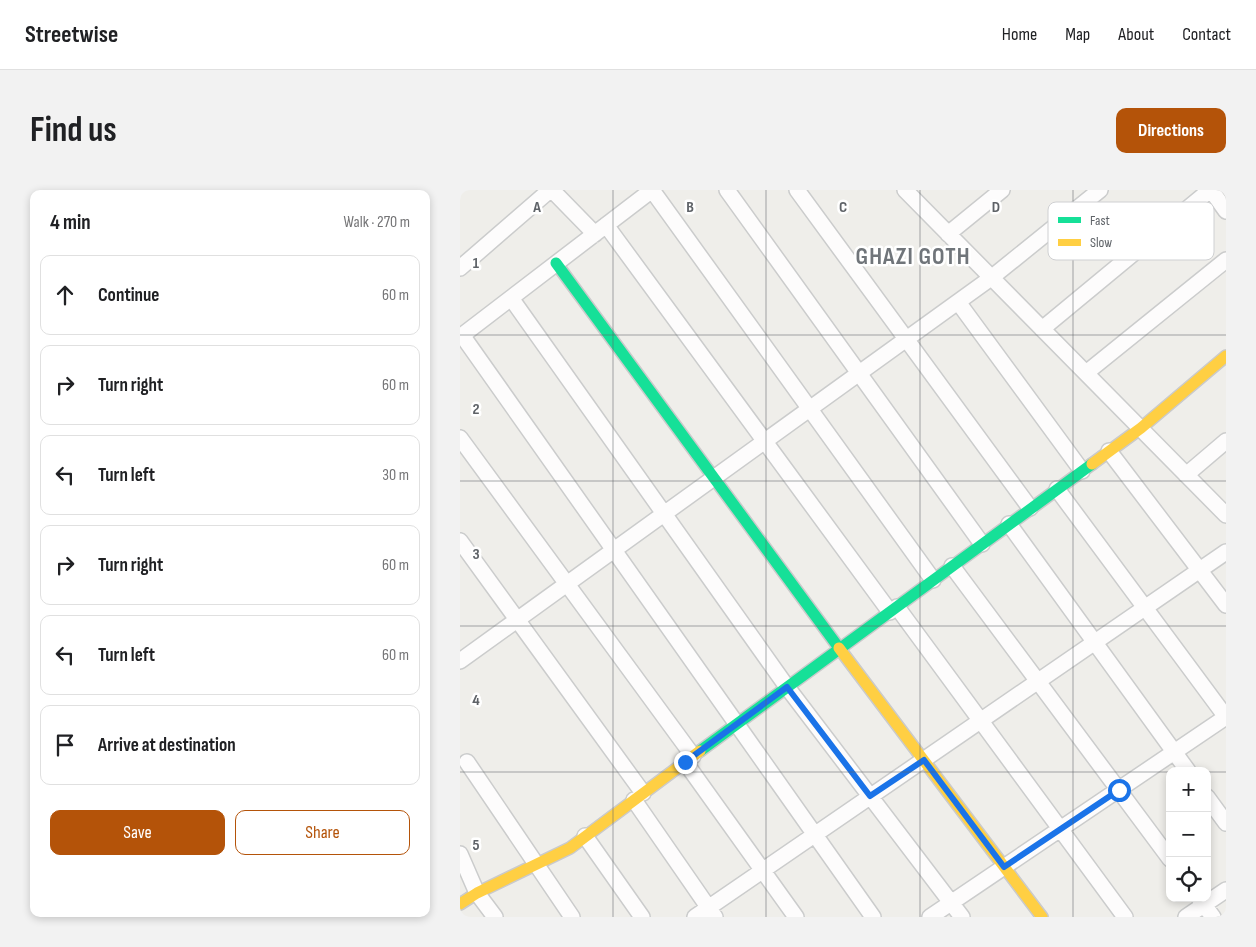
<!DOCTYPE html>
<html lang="en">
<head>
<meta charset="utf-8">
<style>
	body { margin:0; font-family:"Sofia Sans Condensed",sans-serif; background:#f2f2f2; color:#202124 }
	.controls { position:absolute; right:15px; bottom:15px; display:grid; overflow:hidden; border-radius:10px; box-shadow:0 2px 8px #0003 }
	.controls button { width:45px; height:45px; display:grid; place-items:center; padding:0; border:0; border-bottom:1px solid #e0e0e0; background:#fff; color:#202124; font:25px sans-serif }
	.stop { position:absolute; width:15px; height:15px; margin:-11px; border:4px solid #1a73e8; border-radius:50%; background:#fff }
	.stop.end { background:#1a73e8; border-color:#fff; box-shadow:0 1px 5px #0008 }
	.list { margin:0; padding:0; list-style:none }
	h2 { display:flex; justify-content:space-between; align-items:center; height:65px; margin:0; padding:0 20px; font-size:21px }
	h2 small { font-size:16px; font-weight:400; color:#757577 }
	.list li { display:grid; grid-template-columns:32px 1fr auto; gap:15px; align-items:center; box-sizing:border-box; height:80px; margin:0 10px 10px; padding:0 10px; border:1px solid #e0e0e0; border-radius:10px }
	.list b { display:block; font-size:19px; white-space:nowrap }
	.list em { font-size:16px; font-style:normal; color:#757577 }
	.actions { display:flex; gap:10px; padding:15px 20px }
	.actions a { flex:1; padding:11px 0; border:1px solid #b45309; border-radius:10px; text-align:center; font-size:18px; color:#b45309 }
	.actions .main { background:#b45309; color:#fff }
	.icon { flex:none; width:28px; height:28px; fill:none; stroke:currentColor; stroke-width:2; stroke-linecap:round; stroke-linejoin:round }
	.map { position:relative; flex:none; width:766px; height:727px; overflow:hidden; border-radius:10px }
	header { display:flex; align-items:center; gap:30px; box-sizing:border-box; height:70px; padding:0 25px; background:#fff; border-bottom:1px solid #e0e0e0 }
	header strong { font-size:24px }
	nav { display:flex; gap:28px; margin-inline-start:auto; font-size:18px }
	.intro { display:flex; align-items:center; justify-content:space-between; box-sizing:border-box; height:120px; padding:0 30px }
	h1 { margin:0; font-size:35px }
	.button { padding:12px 22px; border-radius:10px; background:#b45309; color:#fff; font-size:18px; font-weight:700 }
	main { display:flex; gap:30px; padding:0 30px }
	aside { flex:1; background:#fff; border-radius:10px; box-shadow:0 2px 8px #0003 }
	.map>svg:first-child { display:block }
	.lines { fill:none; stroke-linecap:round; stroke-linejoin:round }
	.street-casing { stroke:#cbcccc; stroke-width:18 }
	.fast-casing { stroke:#cacacb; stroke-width:14 }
	.slow-casing { stroke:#cacacb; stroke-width:14 }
	.street { stroke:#fdfcfc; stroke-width:15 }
	.fast { stroke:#16e098; stroke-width:11 }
	.slow { stroke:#ffcf43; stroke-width:11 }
	.route { stroke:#1a73e8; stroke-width:6 }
	.grid { fill:none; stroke:#5f6368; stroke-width:1; stroke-opacity:0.55 }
	.labels { text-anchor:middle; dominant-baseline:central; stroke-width:5; stroke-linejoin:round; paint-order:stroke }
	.district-label { font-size:24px; font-weight:bold; letter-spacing:1px; fill:#70757a; stroke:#fff }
	.key { fill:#fff; stroke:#cfd0d2; stroke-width:1 }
	.key-label { font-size:14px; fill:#5f6368 }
	.grid-label { font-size:16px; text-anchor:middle; font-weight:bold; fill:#5f6368; stroke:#fff; stroke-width:5; stroke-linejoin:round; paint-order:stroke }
</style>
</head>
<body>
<header>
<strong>Streetwise</strong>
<nav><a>Home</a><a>Map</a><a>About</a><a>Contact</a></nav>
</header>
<div class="intro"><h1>Find us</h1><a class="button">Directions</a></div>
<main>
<aside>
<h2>4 min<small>Walk · 270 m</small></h2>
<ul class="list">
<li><svg class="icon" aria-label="ahead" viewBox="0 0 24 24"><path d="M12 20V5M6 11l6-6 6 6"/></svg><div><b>Continue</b></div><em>60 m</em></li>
<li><svg class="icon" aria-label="right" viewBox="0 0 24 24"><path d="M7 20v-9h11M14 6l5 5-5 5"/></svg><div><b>Turn right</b></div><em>60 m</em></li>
<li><svg class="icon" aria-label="left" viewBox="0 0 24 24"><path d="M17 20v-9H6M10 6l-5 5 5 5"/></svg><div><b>Turn left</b></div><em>30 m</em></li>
<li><svg class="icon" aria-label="right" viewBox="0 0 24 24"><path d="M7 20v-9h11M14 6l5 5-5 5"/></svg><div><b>Turn right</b></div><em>60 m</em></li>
<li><svg class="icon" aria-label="left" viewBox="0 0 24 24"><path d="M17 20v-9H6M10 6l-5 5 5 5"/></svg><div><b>Turn left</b></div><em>60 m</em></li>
<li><svg class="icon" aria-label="arrive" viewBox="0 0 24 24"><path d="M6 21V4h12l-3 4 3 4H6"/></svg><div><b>Arrive at destination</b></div></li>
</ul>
<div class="actions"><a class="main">Save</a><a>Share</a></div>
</aside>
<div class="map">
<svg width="766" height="727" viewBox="0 0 766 727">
	<rect width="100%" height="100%" fill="#efeeea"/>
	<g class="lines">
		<defs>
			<path id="street" d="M92 0 135 44
				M192 0 473 390
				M267 0 522 354
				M337 0 570 318
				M445 0 766 325
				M751 0 766 21
				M146 35 430 422
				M488 44 542 0
				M0 78 90 0
				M51 108 327 497 502 727
				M498 112 622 281
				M582 139 750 0
				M2 145 413 727
				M0 147 192 0
				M626 183 766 70
				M0 248 233 566
				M649 261 766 415
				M726 285 766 251
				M597 299 766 527
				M549 334 728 581
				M0 351 183 603
				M492 376 710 669
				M437 417 665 727
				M0 471 531 88 640 0
				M7 572 112 727
				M225 572 336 727
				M747 607 766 633
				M174 610 255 727
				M125 646 182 727
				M0 664 17 703 35 727
				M739 708 753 727
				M235 727 766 362
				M470 727 766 527
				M726 727 766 700"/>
			<path id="fast" d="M96 73 379 458
				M240 561 632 274"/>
			<path id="slow" d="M632 274 681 238 766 166
				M379 458 582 727
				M0 714 17 703 110 658 240 561"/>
		</defs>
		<use href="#street" class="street-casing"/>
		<use href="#fast" class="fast-casing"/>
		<use href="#slow" class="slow-casing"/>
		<use href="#street" class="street"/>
		<use href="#fast" class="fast"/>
		<use href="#slow" class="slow"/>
	</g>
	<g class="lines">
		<path class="route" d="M225 572 327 497 410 606 464 570 544 677 659 600"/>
	</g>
	<path class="grid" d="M153 0V727M306 0V727M460 0V727M613 0V727M0 145H766M0 291H766M0 436H766M0 582H710M747 582H766"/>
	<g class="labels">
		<g class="district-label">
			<text x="453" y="66">GHAZI GOTH</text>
		</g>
	</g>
	<rect x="588" y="12" width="166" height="58" rx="8" class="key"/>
	<rect x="598" y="27" width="23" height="6" fill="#16e098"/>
	<rect x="598" y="49" width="23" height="7" fill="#ffcf43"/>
	<g class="key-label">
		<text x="630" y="35">Fast</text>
		<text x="630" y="57">Slow</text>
	</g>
	<g class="grid-label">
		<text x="77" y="22">A</text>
		<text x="230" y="22">B</text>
		<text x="383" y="22">C</text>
		<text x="536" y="22">D</text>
		<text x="16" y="78">1</text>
		<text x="16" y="224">2</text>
		<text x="16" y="369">3</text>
		<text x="16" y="515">4</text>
		<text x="16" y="660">5</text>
	</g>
</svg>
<div class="controls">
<button>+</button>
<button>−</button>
<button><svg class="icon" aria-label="locate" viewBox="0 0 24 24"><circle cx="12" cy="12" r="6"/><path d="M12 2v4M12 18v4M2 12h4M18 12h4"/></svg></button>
</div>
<div class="stop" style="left:659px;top:600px"></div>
<div class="stop end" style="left:225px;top:572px"></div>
</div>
</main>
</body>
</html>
